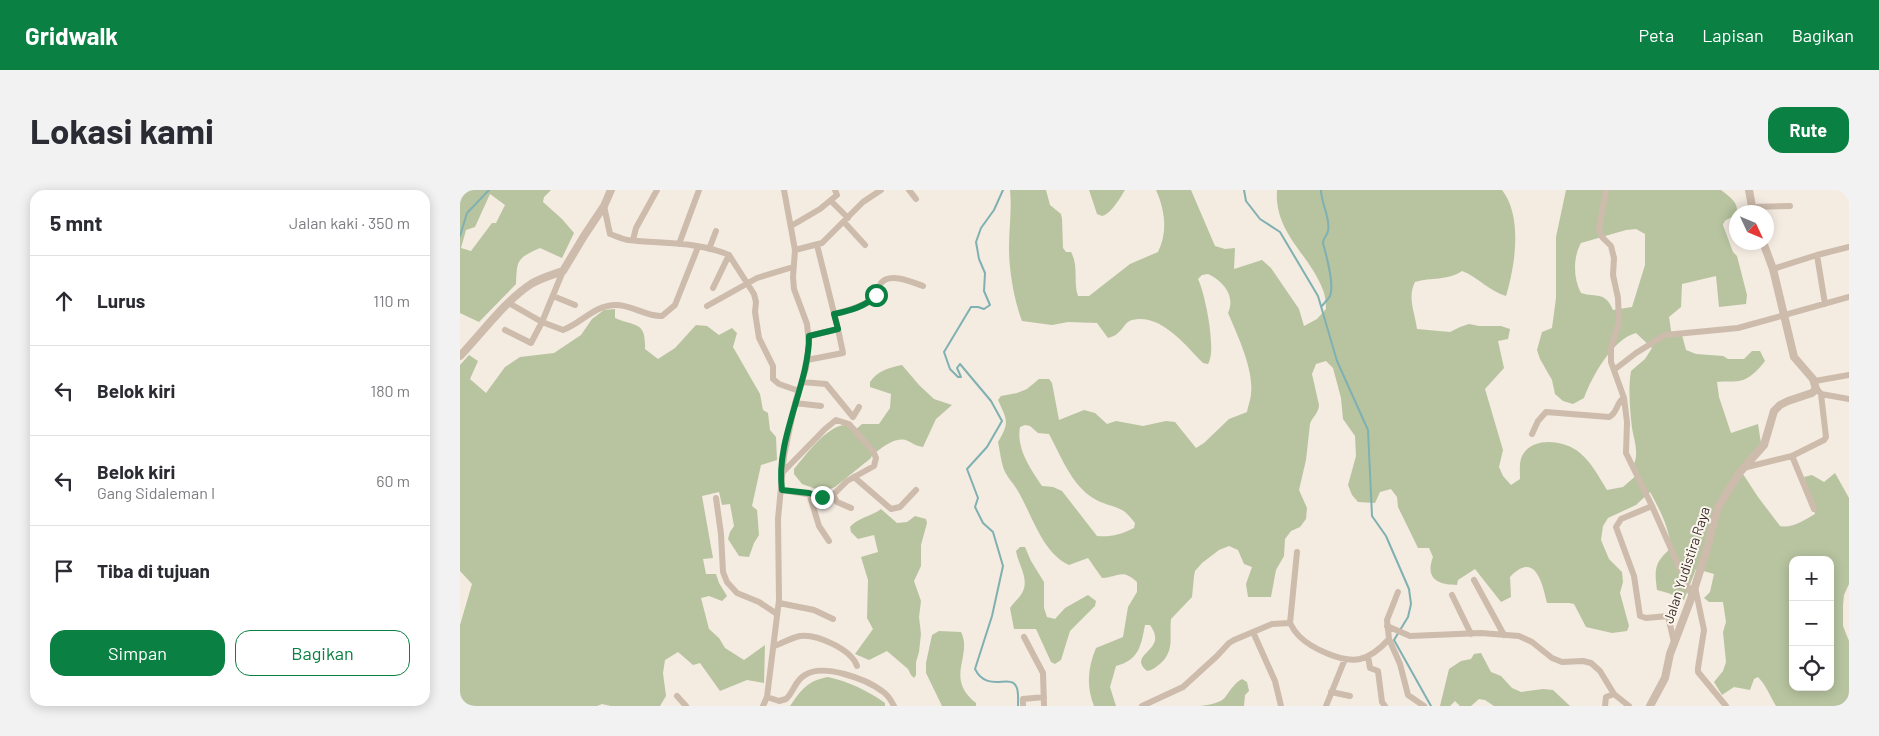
<!DOCTYPE html>
<html lang="id">
<head>
<meta charset="utf-8">
<style>
	body { margin:0; font-family:Barlow,sans-serif; background:#f2f2f3; color:#2b2b33 }
	.controls { position:absolute; right:15px; bottom:15px; display:grid; overflow:hidden; border-radius:10px; box-shadow:0 2px 12px #0003 }
	.controls button { width:45px; height:45px; display:grid; place-items:center; padding:0; border:0; border-bottom:1px solid #e1e1e2; background:#fff; color:#2b2b33; font:25px sans-serif }
	.compass { position:absolute; left:1269px; top:15px; width:45px; height:45px; border-radius:50%; background:#fff; box-shadow:0 2px 12px #0003; rotate:134deg }
	.stop { position:absolute; width:15px; height:15px; margin:-11px; border:4px solid #0b8043; border-radius:50%; background:#fff }
	.stop.end { background:#0b8043; border-color:#fff; box-shadow:0 1px 5px #0008 }
	.list { margin:0; padding:0; list-style:none }
	h2 { display:flex; justify-content:space-between; align-items:center; height:65px; margin:0; padding:0 20px; font-size:21px }
	h2 small { font-size:16px; font-weight:400; color:#7c7c81 }
	.list li { display:grid; grid-template-columns:32px 1fr auto; gap:15px; align-items:center; box-sizing:border-box; height:90px; padding:0 20px; border-top:1px solid #e1e1e2 }
	.list b { display:block; font-size:19px; white-space:nowrap }
	.list p { margin:0; font-size:16px; white-space:nowrap; color:#7c7c81 }
	.list em { font-size:16px; font-style:normal; color:#7c7c81 }
	.actions { display:flex; gap:10px; padding:15px 20px }
	.actions a { flex:1; padding:11px 0; border:1px solid #0b8043; border-radius:15px; text-align:center; font-size:18px; color:#0b8043 }
	.actions .main { background:#0b8043; color:#fff }
	.icon { flex:none; width:28px; height:28px; fill:none; stroke:currentColor; stroke-width:2; stroke-linecap:round; stroke-linejoin:round }
	.map { position:relative; flex:none; width:1389px; height:516px; overflow:hidden; border-radius:15px }
	header { display:flex; align-items:center; gap:30px; box-sizing:border-box; height:70px; padding:0 25px; background:#0b8043; color:#fff }
	header strong { font-size:24px }
	nav { display:flex; gap:28px; margin-inline-start:auto; font-size:18px }
	.intro { display:flex; align-items:center; justify-content:space-between; box-sizing:border-box; height:120px; padding:0 30px }
	h1 { margin:0; font-size:35px }
	.button { padding:12px 22px; border-radius:15px; background:#0b8043; color:#fff; font-size:18px; font-weight:700 }
	main { display:flex; gap:30px; padding:0 30px }
	aside { flex:1; background:#fff; border-radius:15px; box-shadow:0 2px 12px #0003 }
	.map>svg:first-child { display:block }
	.green { fill:#b8c4a0; fill-rule:evenodd }
	.lines { fill:none; stroke-linecap:round; stroke-linejoin:round }
	.stream { stroke:#7fb0b2; stroke-width:2 }
	.minor { stroke:#cdbbac; stroke-width:6 }
	.tertiary { stroke:#cdbbac; stroke-width:8 }
	.route { stroke:#0b8043; stroke-width:6 }
	.labels { text-anchor:middle; dominant-baseline:central; stroke-width:4; stroke-linejoin:round; paint-order:stroke }
	.street-label { font-size:14px; fill:#3b302b; stroke:#fbf5ee }
</style>
</head>
<body>
<header>
<strong>Gridwalk</strong>
<nav><a>Peta</a><a>Lapisan</a><a>Bagikan</a></nav>
</header>
<div class="intro"><h1>Lokasi kami</h1><a class="button">Rute</a></div>
<main>
<aside>
<h2>5 mnt<small>Jalan kaki · 350 m</small></h2>
<ul class="list">
<li><svg class="icon" aria-label="ahead" viewBox="0 0 24 24"><path d="M12 20V5M6 11l6-6 6 6"/></svg><div><b>Lurus</b></div><em>110 m</em></li>
<li><svg class="icon" aria-label="left" viewBox="0 0 24 24"><path d="M17 20v-9H6M10 6l-5 5 5 5"/></svg><div><b>Belok kiri</b></div><em>180 m</em></li>
<li><svg class="icon" aria-label="left" viewBox="0 0 24 24"><path d="M17 20v-9H6M10 6l-5 5 5 5"/></svg><div><b>Belok kiri</b><p>Gang Sidaleman I</p></div><em>60 m</em></li>
<li><svg class="icon" aria-label="arrive" viewBox="0 0 24 24"><path d="M6 21V4h12l-3 4 3 4H6"/></svg><div><b>Tiba di tujuan</b></div></li>
</ul>
<div class="actions"><a class="main">Simpan</a><a>Bagikan</a></div>
</aside>
<div class="map">
<svg width="1389" height="516" viewBox="0 0 1389 516">
	<rect width="100%" height="100%" fill="#f4ebe1"/>
	<path class="green" d="M0 0H91L84 7 83 12 102 29 114 43 102 68 80 58C57 68 57 70 56 94L19 132 0 123ZM30 4 45 15 36 33H32L11 61 1 58 6 40 15 37Z
		M550 0H586L590 15 601 24 602 29 603 58 606 62H611C619 76 613 92 618 106H629L670 74 698 62C708 42 705 20 696 0H731L755 56 765 59 775 58 774 79 802 70 811 78 839 119 844 136 857 129 866 119C866 112 865 105 863 100 849 63 814 43 817 0H1042C1063 27 1055 76 1046 106 1029 101 1018 87 1002 81 987 91 971 87 955 92 947 108 955 122 957 139L990 142 1000 137 1009 134 1019 136H1041L1050 139 1048 149 1038 151 1044 178 1025 199 1043 260 1039 277 1043 286 1051 295 1060 289C1060 282 1059 272 1062 266 1072 246 1105 250 1120 263 1132 273 1139 287 1147 300L1163 297 1179 283 1174 274C1179 262 1174 250 1172 238 1170 219 1168 200 1171 181L1185 169 1192 158 1176 143C1153 149 1132 186 1124 208L1113 214 1103 211 1095 204 1092 190 1080 169 1077 160 1082 142 1092 138 1096 108V47L1106 0H1261C1269 6 1285 17 1272 27 1267 30 1265 29 1263 35L1273 62 1277 66 1287 105 1286 114 1259 117 1256 86 1222 94 1221 117 1209 127 1212 147 1222 145 1226 160 1236 164 1263 166 1268 169H1284L1292 161H1300L1305 171C1299 179 1290 189 1279 191 1272 192 1264 191 1257 192L1259 207 1271 243 1298 234 1301 253 1284 272 1283 284 1298 307 1320 336C1332 339 1344 330 1355 324L1344 287 1352 285 1364 292 1375 283 1389 308V394L1384 405 1383 415V436L1389 451V516H1316C1310 506 1306 495 1298 487L1294 489 1290 500 1274 497 1262 505 1254 492 1263 481 1266 472 1263 442 1266 432 1263 412H1249L1244 408 1250 402 1254 384 1236 379 1224 410 1208 403 1197 400C1194 378 1195 372 1211 358 1209 337 1200 320 1190 302L1176 315 1148 328 1143 336 1141 350 1149 369 1162 382 1163 392 1160 403 1169 436 1167 441 1152 443 1126 437 1114 414 1109 413H1087C1082 392 1075 361 1050 387L1051 407 1041 412 1015 379 998 390 997 395C977 395 965 388 973 367L969 358H958L938 317 937 307 931 299 920 302 915 313 898 312 892 305 888 295 896 266 895 246 883 229 881 208 873 178 866 171 856 174 852 184 859 215C859 223 852 227 850 234L846 270 839 300 847 318 846 329 840 337 831 341 825 349 824 366 816 380 811 407H788L786 394 792 377 784 374 778 360 769 356 759 360 742 373 735 381 734 386 732 407 711 429C709 446 715 460 701 473 696 477 693 480 687 481 669 467 698 461 695 446 695 443 692 438 690 435H685C681 456 679 470 656 476L650 497 656 516H634C626 496 628 477 636 458L663 447 668 417 677 402V392C662 378 659 387 642 388L628 368 609 375C581 362 572 323 556 298 553 293 548 288 545 282 541 273 540 261 538 252 550 232 547 230 538 210L541 206 557 203 567 199 579 189H589L592 193 599 230 624 220 635 223 647 234 656 231 683 236 706 231 715 232 736 258 744 253 769 229 787 222C788 216 791 209 791 203 794 180 777 144 768 123 776 106 763 91 748 84L742 85 738 89C745 103 757 161 748 174L743 173C725 155 701 123 672 130 666 131 663 139 658 143 655 146 651 147 648 148L637 133 608 132 592 135 562 131C554 110 549 80 549 58 549 38 552 20 550 0ZM1176 39 1185 44V75L1172 117 1153 120C1145 101 1137 108 1121 103 1113 88 1113 67 1121 53L1166 40ZM565 235 570 236 578 243 589 244C601 266 611 294 633 308 642 314 652 315 662 320 666 322 672 329 675 333L674 338C660 345 651 347 637 346L602 301 593 297 582 296C571 279 556 259 560 237ZM1333 370H1370V497H1333Z
		M629 0H665C660 8 651 24 642 26L637 24Z
		M155 119V128C176 137 186 131 185 159L198 169 215 158 236 135 247 136 259 145 272 138 277 143 273 157 300 204 303 220 308 223 310 240 316 247 317 270 301 275 292 316 297 320 299 345 294 353 289 367 279 366 268 349 270 342 274 336 270 314 262 315 259 302 242 306 253 368 243 369 246 384H256L259 393 267 406 262 411 249 406 241 408 249 439 259 448 265 458 284 470 305 455 304 493 287 490 260 501 240 473 233 475 218 462 205 470 203 483 206 506 200 516H151L142 514 137 516H0V435L12 394 0 381V175L9 165 18 171 10 189 26 203 45 177 60 167 94 163 121 145 132 129 144 120Z
		M442 175 459 195 474 209 492 215 476 229 463 257C456 256 454 254 448 251 436 245 422 258 412 265L411 268 375 297 367 300H359L342 294 334 284V279C346 265 367 235 386 235L393 242 402 234H419L430 218 431 204 410 197V192C418 180 429 178 442 175Z
		M421 319 437 333 447 332 455 326 466 329 467 333 461 355V376L454 391 461 411 459 427 461 444 459 462 456 472V485L454 488 451 485 448 479 427 461 409 470 395 464 413 439 407 428 408 390 401 367 418 362 414 345 398 349 391 342 390 337C397 328 412 326 421 319Z
		M560 357H565L571 371 584 392V418L587 427 595 429 605 418 628 405 636 411 635 416 610 441 601 470 595 474 591 472 576 439H554L550 418C554 412 560 408 563 401 569 388 558 374 556 361Z
		M479 441 501 442C513 466 484 488 516 513V516H482L466 483V473L472 445Z
		M1021 463 1031 482 1041 486 1052 498 1061 502 1083 499 1093 500 1110 516H1034L1025 510 1019 509 1011 516H1000L995 511 990 516H980L989 479 1001 471 1011 469 1014 464Z
		M368 487C389 492 407 500 425 513V516H330C342 499 347 491 368 487Z
		M782 489 787 492 789 501 785 505 784 516H741C748 515 762 513 766 506 771 499 775 493 782 489Z"/>
	<g class="lines">
		<path class="stream" d="M543 0 534 20 521 38 516 52 519 69 525 83 524 101 530 115 524 119 518 117H511L484 162 490 179 498 187H501L497 178 500 174 531 211 542 231 527 257 507 279 518 308 515 317 523 333 533 342 543 376 532 426 515 479C527 503 550 484 556 496 559 501 558 510 558 516
			M784 0 786 11 800 29 820 42 858 106 877 171 908 240 912 326 926 346 949 399 951 414 948 427 934 450 971 516
			M861 0C861 13 871 29 868 41 867 46 863 48 863 53 866 65 875 95 870 106 868 110 864 113 862 116
			M0 46 7 23 29 0"/>
		<path class="minor" d="M324 0 335 60
			M449 0 456 9
			M1146 0 1139 39 1142 47 1151 56 1154 68 1153 85 1158 108 1159 132 1151 158V172L1164 208 1167 232 1166 263 1192 316 1232 406
			M371 11 388 28
			M144 16 150 44C156 46 162 49 168 50 202 54 237 51 269 65L294 104 296 112 295 122 299 148 313 176V189L319 194 339 201
			M1291 17 1330 16
			M384 32 405 55
			M331 36 360 19 377 5 375 0
			M173 50 176 38 197 0
			M219 54 239 0
			M249 59 256 41
			M1357 65 1365 114
			M1313 79 1357 65 1389 57
			M253 98 269 65
			M93 106 115 115
			M49 113 82 132 103 140C122 133 134 115 156 115 172 115 187 127 202 126L215 115 238 57
			M247 116 297 88 333 77
			M374 124C386 121 406 116 414 107 418 103 418 98 421 93 430 82 452 92 463 96
			M45 140 71 153 82 132 103 81
			M349 146 378 139 357 55
			M347 170 383 163 378 139
			M1154 180 1176 163 1205 145 1278 138 1389 107
			M1355 191 1389 185
			M342 192 366 194 393 227 399 217
			M1361 204 1389 209
			M335 213 361 216
			M1072 244 1078 231 1086 222 1149 227C1158 223 1156 212 1164 208
			M1332 266 1354 319
			M1283 278 1332 266 1364 250 1366 247 1361 204 1356 198
			M394 287 431 319 440 317 456 300
			M322 300 366 307 373 305 387 291 414 276 416 268 413 261 389 234 376 230 365 239 323 282
			M349 303 359 336 369 351
			M373 305 377 312 391 318
			M256 308 261 344 263 382 267 392 277 403 299 412 317 424
			M1192 316 1161 329 1156 337 1174 386 1180 426 1186 428 1208 426 1214 452
			M1014 390 1044 445
			M1235 397 1244 440 1238 478V482L1266 516
			M992 405 1011 444
			M319 413 354 420 373 429
			M830 433 837 362
			M927 436 950 446 1021 443 1059 446 1072 452 1092 468 1102 472 1123 471 1131 473 1140 481 1154 504 1169 516
			M793 442 815 491 821 516
			M564 447 583 483 584 516
			M929 449 940 474 948 505 964 516
			M314 456C322 453 331 448 340 446 357 444 391 459 397 476
			M908 466 910 478 918 481 922 512 925 516
			M871 502 890 506
			M217 506 226 516
			M307 507 319 511 326 509C334 502 335 490 345 485 363 473 406 489 422 501 427 504 431 510 434 516
			M303 516 307 507 319 410 318 329 324 266 335 213 346 178 349 154 347 134 334 99 333 87 335 60 362 53 403 12 421 0
			M563 516V509L584 507
			M682 516 723 497 757 466 769 453 774 450 812 434 830 433C832 437 835 442 839 446 851 458 882 473 900 469 912 466 921 458 929 449L927 430 938 402
			M866 516 885 469
			M1145 516 1146 507 1154 504"/>
		<path class="tertiary" d="M1289 0 1293 22
			M0 166C22 143 45 111 71 94 81 88 92 85 103 81L124 46 144 16 151 0
			M1190 516 1205 488 1210 464 1232 406 1246 362 1258 317 1280 282 1304 255 1314 221 1320 215 1328 211 1352 203 1356 199 1353 189 1334 167 1313 79 1303 52"/>
	</g>
	<g class="lines">
		<path class="route" d="M362 307 349 303 322 300C315 249 349 196 349 146L378 139 374 124C388 121 406 117 416 105"/>
	</g>
	<g class="labels">
		<g class="street-label">
			<text transform="translate(1226 375) rotate(-72)">Jalan Yudistira Raya</text>
		</g>
	</g>
</svg>
<div class="controls">
<button>+</button>
<button>−</button>
<button><svg class="icon" aria-label="locate" viewBox="0 0 24 24"><circle cx="12" cy="12" r="6"/><path d="M12 2v4M12 18v4M2 12h4M18 12h4"/></svg></button>
</div>
<svg class="compass" viewBox="-18 -18 36 36"><path d="M0-13l5 13h-10z" fill="#e53935"/><path d="M0 13l5-13h-10z" fill="#7c7c81"/></svg>
<div class="stop" style="left:416px;top:105px"></div>
<div class="stop end" style="left:362px;top:307px"></div>
</div>
</main>
</body>
</html>
